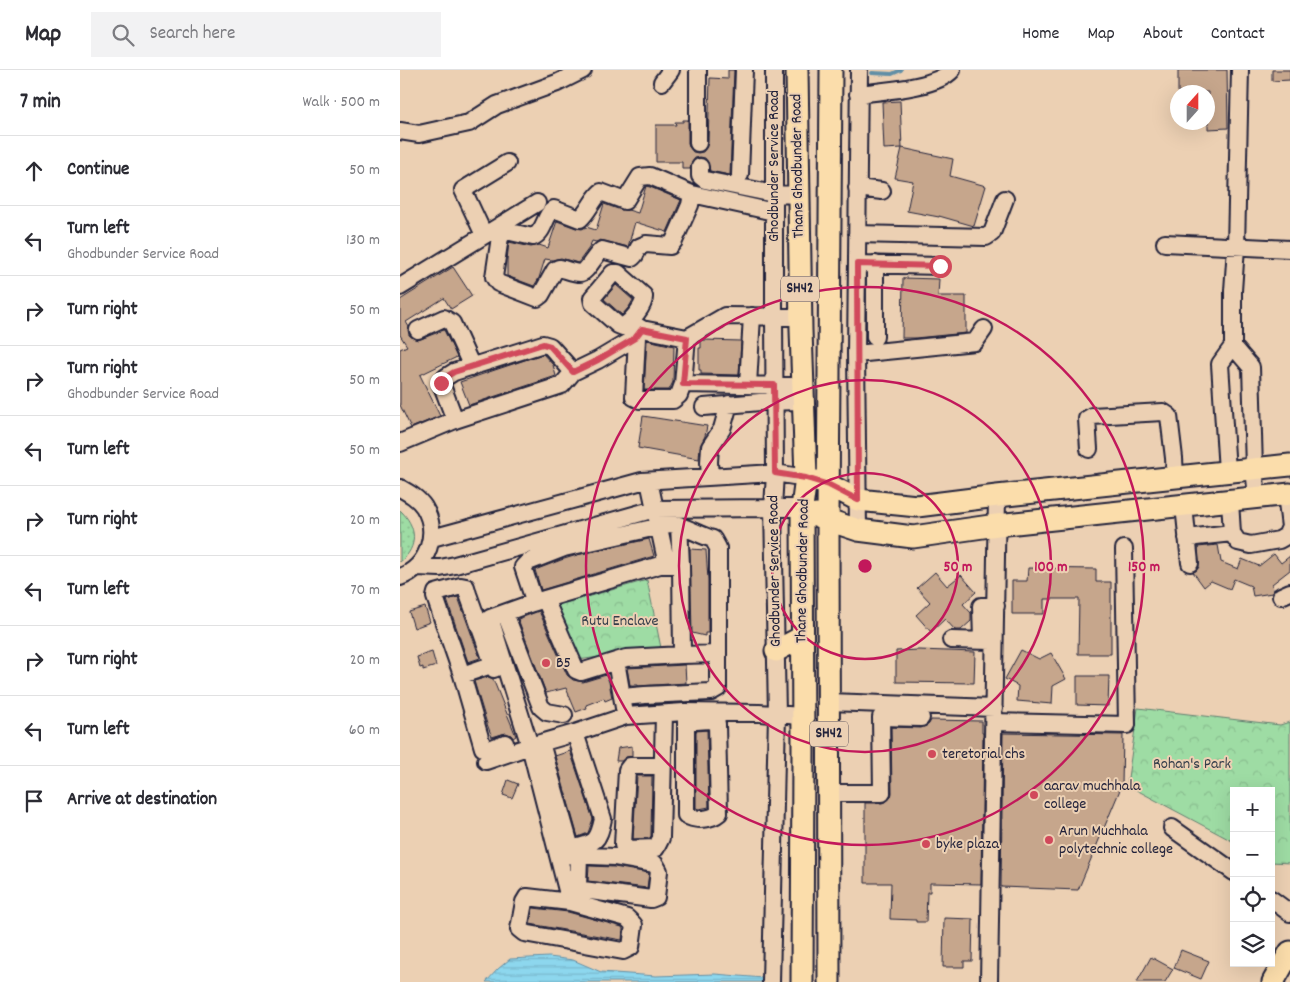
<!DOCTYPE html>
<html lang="en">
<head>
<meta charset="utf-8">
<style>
	body { margin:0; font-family:Dekko,sans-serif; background:#f2f2f3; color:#2b2b33 }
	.controls { position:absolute; right:15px; bottom:15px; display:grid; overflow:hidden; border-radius:0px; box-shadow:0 5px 20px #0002 }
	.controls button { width:45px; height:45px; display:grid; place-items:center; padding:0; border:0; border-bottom:1px solid #e1e1e2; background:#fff; color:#2b2b33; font:25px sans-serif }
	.compass { position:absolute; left:770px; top:15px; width:45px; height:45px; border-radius:50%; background:#fff; box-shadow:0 5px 20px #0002; rotate:21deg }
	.stop { position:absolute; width:15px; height:15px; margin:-11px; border:4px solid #d1495b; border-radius:50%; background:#fff }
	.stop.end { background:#d1495b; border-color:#fff; box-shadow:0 1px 5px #0008 }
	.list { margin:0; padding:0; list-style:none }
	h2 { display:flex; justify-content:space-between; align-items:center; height:65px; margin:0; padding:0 20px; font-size:21px }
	h2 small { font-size:16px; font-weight:400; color:#7c7c81 }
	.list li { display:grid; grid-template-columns:32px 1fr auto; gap:15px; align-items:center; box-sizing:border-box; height:70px; padding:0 20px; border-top:1px solid #e1e1e2 }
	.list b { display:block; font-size:19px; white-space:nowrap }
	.list p { margin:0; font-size:16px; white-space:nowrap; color:#7c7c81 }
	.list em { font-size:16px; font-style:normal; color:#7c7c81 }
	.icon { flex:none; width:28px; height:28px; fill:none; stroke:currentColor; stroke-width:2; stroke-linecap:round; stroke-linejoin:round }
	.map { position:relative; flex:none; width:890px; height:912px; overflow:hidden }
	header { display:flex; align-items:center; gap:30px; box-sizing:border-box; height:70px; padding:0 25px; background:#fff; border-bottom:1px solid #e1e1e2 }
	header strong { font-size:24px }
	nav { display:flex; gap:28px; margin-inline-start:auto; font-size:18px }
	.search { width:350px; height:45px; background:#f2f2f3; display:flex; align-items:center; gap:12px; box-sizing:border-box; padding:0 18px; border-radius:0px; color:#7c7c81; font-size:19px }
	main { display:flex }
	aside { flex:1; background:#fff }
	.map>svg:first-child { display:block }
	.grass { fill:url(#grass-dots); stroke:#607f70 }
	.forest { fill:url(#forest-crowns); stroke:#607f70 }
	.water { fill:url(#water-rules); stroke:#628fa6 }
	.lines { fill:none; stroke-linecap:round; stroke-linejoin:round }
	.stream { stroke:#628fa6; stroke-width:4 }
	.building { fill:#c6a68c; stroke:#22223b }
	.minor-casing { stroke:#22223b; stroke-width:20 }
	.major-casing { stroke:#22223b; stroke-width:25 }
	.minor { stroke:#ecd0b3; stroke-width:16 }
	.major { stroke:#fbddab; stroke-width:21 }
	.route { stroke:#d1495b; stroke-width:6 }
	.ring { fill:none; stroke:#c2185b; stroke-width:2.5 }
	.poi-dot { fill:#d1495b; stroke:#ecd0b3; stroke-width:2 }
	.labels { text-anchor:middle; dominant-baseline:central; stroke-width:4; stroke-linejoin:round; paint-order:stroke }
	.shield { fill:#ecd0b3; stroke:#5f565f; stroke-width:1 }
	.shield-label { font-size:15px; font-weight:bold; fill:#22223b }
	.street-label { font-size:16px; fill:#22223b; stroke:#ecd0b3 }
	.park-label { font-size:16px; fill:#353e4b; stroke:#ecd0b3 }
	.poi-label { font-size:16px; fill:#22223b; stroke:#ecd0b3; text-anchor:start }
	.centre { fill:#c2185b; stroke:#ecd0b3; stroke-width:2.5 }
	.ring-label { font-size:15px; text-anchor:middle; font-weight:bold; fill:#c2185b; stroke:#ecd0b3; stroke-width:4; stroke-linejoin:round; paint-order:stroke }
</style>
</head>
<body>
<header>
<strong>Map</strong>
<div class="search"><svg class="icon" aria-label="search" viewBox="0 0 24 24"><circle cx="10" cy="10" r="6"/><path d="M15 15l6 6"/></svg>Search here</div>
<nav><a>Home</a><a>Map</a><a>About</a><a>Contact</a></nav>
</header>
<main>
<aside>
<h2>7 min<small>Walk · 500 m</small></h2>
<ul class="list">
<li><svg class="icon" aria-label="ahead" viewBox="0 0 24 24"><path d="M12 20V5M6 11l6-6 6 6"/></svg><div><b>Continue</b></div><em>50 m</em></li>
<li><svg class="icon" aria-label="left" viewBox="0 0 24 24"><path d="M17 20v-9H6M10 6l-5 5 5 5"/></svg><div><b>Turn left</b><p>Ghodbunder Service Road</p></div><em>130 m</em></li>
<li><svg class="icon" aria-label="right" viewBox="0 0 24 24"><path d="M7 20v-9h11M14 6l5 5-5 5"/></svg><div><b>Turn right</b></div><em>50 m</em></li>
<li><svg class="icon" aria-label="right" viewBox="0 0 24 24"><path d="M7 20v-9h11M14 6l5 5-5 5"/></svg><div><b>Turn right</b><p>Ghodbunder Service Road</p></div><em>50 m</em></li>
<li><svg class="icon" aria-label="left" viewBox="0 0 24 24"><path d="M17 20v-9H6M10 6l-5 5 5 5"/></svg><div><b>Turn left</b></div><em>50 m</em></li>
<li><svg class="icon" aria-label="right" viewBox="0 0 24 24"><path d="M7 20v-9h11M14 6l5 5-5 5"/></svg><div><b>Turn right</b></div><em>20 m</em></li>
<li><svg class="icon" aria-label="left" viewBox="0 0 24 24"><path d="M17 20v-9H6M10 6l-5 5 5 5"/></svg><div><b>Turn left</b></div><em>70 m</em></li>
<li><svg class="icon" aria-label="right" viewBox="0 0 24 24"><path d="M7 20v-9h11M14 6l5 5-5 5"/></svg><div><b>Turn right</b></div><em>20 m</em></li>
<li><svg class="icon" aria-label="left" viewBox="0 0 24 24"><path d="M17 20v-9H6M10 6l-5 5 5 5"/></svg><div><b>Turn left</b></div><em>60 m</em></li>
<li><svg class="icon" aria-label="arrive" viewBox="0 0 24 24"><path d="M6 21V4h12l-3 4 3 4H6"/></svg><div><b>Arrive at destination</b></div></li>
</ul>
</aside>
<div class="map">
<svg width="890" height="912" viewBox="0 0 890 912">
	<defs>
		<pattern id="grass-dots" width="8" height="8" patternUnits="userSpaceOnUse" patternTransform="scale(1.25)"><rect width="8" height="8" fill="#9edca4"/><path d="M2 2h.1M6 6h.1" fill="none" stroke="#88bc8e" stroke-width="1.8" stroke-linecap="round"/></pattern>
		<pattern id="forest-crowns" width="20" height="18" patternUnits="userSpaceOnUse" patternTransform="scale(1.25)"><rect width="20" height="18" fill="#9edca4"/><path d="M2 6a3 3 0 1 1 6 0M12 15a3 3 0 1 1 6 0" fill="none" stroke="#88bc8e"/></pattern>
		<pattern id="water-rules" width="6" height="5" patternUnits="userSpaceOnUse" patternTransform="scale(1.25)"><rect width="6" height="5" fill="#8dd7ee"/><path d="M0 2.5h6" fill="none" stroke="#79b8cd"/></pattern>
	</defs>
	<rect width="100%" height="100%" fill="#ecd0b3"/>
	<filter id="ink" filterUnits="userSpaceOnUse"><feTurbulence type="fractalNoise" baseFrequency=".02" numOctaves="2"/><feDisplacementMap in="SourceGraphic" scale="10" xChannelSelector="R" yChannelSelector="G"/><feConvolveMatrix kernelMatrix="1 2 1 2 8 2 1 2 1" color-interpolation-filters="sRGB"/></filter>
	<g filter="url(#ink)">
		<path class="grass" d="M0 440C17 456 19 477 0 492Z"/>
		<path class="forest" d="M247 510 261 578 171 591 158 535Z
			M738 638 880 655 890 652V793L871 792V721H834V772L727 715Z"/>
		<path class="water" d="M149 887 173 890 201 902 256 906 315 904 363 908V912H86L98 899 110 889Z"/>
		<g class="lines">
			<path class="stream" d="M472 3 492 4 501 0"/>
		</g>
		<path class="building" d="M328 0H334L330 105 310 101 308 92 305 88 300 87 295 88 292 92 290 99H282V92H256V55H276L275 52H283V50H288V73L290 78 293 82 298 83 303 82 306 78 308 73 310 8 328 9Z
			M778 0H827L828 58 808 59V22H778Z
			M872 0H890V10L872 11Z
			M500 31 502 78 484 79 482 32Z
			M502 78 553 89 550 106 586 116 574 156 539 146V147L507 141 513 111 495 108Z
			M246 116 250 117 281 130 267 162 235 152 228 177 200 170 196 172 192 171 189 178 178 193 161 188 152 190 145 189 139 208 134 216 107 206V190L109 172 131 177 139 175 148 178 157 151 176 158 182 159 186 157 196 160 204 134 221 140H228L238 143Z
			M53 197 72 226 51 239 44 228 6 252 9 257 8 260 9 265 13 268 18 270 44 260 57 287 20 305 40 346 11 358 0 335V279L7 276 0 265V230Z
			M503 208 539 209 538 226H566V263L515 268H502Z
			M216 215 233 230 229 237 222 245 204 229Z
			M247 270 274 276 273 312 269 320H244Z
			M304 270 341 271 339 305 301 304V300H299V278H301V271Z
			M143 284 153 295 156 306 69 335 60 312 92 301Z
			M243 346 307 356 305 366 300 376 299 389 238 378Z
			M249 469 254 486 141 520 135 500 161 490 177 485Z
			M818 475 821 492 838 499 842 489 859 496 874 484 881 493 890 486V500L872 514 873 520 872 523 853 526 851 516 834 509 830 519 811 511 804 517 793 502 796 501 799 497 798 477Z
			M290 479 306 480 308 510V563H305V566L292 563Z
			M628 498 696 499V512H711V584H678L679 529H644V544H612V511H627Z
			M535 502 547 516 561 505 576 522 563 534 571 543V551L561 560H555L545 549 531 562 516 545 530 532 517 518Z
			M58 527 80 588 68 592 47 530Z
			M25 537 30 552 14 558 9 542Z
			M139 541 167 605 173 610 183 612 206 605 209 612 212 628 205 631 204 628 186 635 187 638 176 642 166 618 146 623 118 549Z
			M519 580 575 582 574 613 496 612V581Z
			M621 580 639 589 651 583 666 609 653 616 652 634 617 631 618 616 605 609Z
			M32 582 36 596 23 600V597L20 598 17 587Z
			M285 595 286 613 238 616V615H230L227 598Z
			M677 606H709L708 636 677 635Z
			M88 607 93 609 116 666 113 668 111 665 106 663 92 667 87 654 74 611Z
			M531 650 582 651V663H583L581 814 530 813V822H527L526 852H516V850L490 849 491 813H465V733H482L487 731 491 727 492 723 491 657 521 658 526 656 529 654Z
			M307 660 309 737 299 739 296 738V661Z
			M603 663 723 665 722 715 678 820 601 817Z
			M232 676V686L226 687 222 691H216L218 678Z
			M170 681 193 749 188 763 178 767 155 686Z
			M237 706H252L251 766 250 768 233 769Z
			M108 710 118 714 112 728 103 725Z
			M189 796 214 797 249 803 247 818 188 811Z
			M133 838 168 842 222 857 223 859 222 870 130 854Z
			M544 848 573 849 572 891H564V897H543Z
			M781 880 809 891 801 909 774 898Z
			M751 887 773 899 765 912H737Z"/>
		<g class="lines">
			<defs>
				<path id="minor" d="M262 12 271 0
					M458 24C482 21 536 18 552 0
					M0 61 19 64 69 53 97 35 157 13 183 0
					M298 73V0
					M300 97V106L305 110 374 124 399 125
					M340 105 344 0
					M457 118 482 121
					M292 124 290 135 274 171 270 176 246 174 239 177 235 185 232 188 202 180C195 184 187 203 180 203 173 203 165 199 159 198L155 200 141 225 137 228 98 213 94 207 100 167 106 161 133 167C145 162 144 145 154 139L180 149C189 141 192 130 201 122L225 131 240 107 250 106 292 124 374 142
					M457 164 586 167 592 163 605 129
					M84 165 63 120 107 93
					M765 173 890 179
					M457 194 540 196
					M213 203H218L244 226C245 236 231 251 223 257L218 255 193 233 192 228Z
					M0 217 137 133
					M242 259 287 268
					M18 260 44 248 52 253 72 297
					M237 267 234 327 240 330H273L279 325 283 314 403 316
					M475 267V194
					M833 276V221L836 177 840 0
					M456 284 575 272 584 259
					M283 314 287 268 325 246 400 247
					M348 315 352 246
					M304 337 360 332 404 331
					M55 350 41 313 46 307 54 302 143 274 150 276 173 302
					M0 373 55 350 162 315 173 302 198 290 235 268 242 259 230 252
					M689 379 687 349 692 346 763 342 769 346 774 388 775 407
					M827 401 820 294 833 276 851 297 854 398 857 428
					M310 407 309 392 310 377 322 359 329 334
					M249 411 267 495
					M0 418C9 423 18 428 24 437 40 463 28 497 0 507
					M886 424 890 457
					M830 431 832 463
					M784 436 790 493
					M279 455 281 495
					M458 460 456 284 459 0
					M32 468 242 411 375 403 406 408
					M787 468 832 463 838 472 851 475 879 470 886 466 890 457
					M17 497 40 498 55 495 255 439 373 438H402
					M881 526 890 522
					M132 533 145 529 260 495H281L282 585 226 588 181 602 176 600 145 529
					M105 543 141 637 147 642 164 645
					M551 570 592 571
					M582 570 581 536H596
					M282 585 318 584
					M216 591 224 638
					M94 599 93 594 68 524 66 517 61 516 36 523 35 527 62 605 103 591
					M62 605 83 678 87 680 105 673
					M222 627 245 625 311 622 318 618V478L313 469C298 465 285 455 270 454L164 478 128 492 123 497 134 530 132 533 90 548 130 676 175 663 226 646 284 642 359 643 402 646
					M429 632 594 638
					M286 642V745C295 751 311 750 319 743L317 654 310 650 296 651
					M594 652 727 655 724 479
					M141 673 170 775 174 778C195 773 198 772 203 749L175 663
					M86 691 130 676 170 832 227 848 234 855 231 877 223 881 124 863 119 859 124 832 127 827 170 832
					M263 696H230L227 700 223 775 227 779 256 778 261 768 264 644
					M429 723H482L481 647 521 648
					M772 758 834 802
					M167 785 215 787 255 794 259 801 256 827 251 829 183 820 178 817 179 786
					M871 829 890 843
					M371 912 377 644 373 438 375 403 374 247V0
					M589 912 597 426"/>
				<path id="major" d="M397 0 401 260 406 408 402 438 403 682 402 912
					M417 411 429 415 458 430 517 436 597 426 890 395
					M416 445 428 450 458 460 513 467 597 455 890 424
					M376 581 402 567
					M429 912 428 450 431 0
					M873 912 890 882"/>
			</defs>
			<use href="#minor" class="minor-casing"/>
			<use href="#major" class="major-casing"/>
			<use href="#minor" class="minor"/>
			<use href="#major" class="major"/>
		</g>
	</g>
	<g class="lines" filter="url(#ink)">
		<path class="route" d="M41 313 46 307 54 302 143 274 150 276 173 302 198 290 235 268 242 259 287 268 283 314 374 315 375 403 406 408 429 415 458 430 457 194 540 196"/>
	</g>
	<g class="ring">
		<circle cx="465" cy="496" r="93"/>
		<circle cx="465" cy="496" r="186"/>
		<circle cx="465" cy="496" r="279"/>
	</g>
	<g class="poi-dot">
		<circle cx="146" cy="593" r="5"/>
		<circle cx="532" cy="684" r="5"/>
		<circle cx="634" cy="725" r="5"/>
		<circle cx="649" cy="770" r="5"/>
		<circle cx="526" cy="774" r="5"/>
	</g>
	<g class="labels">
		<g class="shield">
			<rect x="381" y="206.5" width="38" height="25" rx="4"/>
			<rect x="410" y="651.5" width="38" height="25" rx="4"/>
		</g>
		<g class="shield-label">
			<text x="400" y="219">SH42</text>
			<text x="429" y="664">SH42</text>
		</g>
		<g class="street-label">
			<text transform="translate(374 96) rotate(-90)">Ghodbunder Service Road</text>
			<text transform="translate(398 96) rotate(-91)">Thane Ghodbunder Road</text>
			<text transform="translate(375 501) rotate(-91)">Ghodbunder Service Road</text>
			<text transform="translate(403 501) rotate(-89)">Thane Ghodbunder Road</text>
		</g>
		<g class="park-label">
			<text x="220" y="551">Rutu Enclave</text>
			<text x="792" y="694">Rohan's Park</text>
		</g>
		<g class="poi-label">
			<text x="156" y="593">B5</text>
			<text x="542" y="684">teretorial chs</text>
			<text x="644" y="716">aarav muchhala<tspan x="644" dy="18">college</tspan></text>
			<text x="659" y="761">Arun Muchhala<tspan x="659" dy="18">polytechnic college</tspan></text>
			<text x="536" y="774">byke plaza</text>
		</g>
	</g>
	<circle cx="465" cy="496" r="8" class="centre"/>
	<g class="ring-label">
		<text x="558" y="501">50 m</text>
		<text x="651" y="501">100 m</text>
		<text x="744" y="501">150 m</text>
	</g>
</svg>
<div class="controls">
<button>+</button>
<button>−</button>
<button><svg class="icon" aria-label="locate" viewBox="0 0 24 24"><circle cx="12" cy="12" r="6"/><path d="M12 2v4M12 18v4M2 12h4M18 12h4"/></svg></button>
<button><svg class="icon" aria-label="layers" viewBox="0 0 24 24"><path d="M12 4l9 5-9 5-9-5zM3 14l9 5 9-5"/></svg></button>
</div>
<svg class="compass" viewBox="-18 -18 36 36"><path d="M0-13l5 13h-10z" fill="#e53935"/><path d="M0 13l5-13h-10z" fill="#7c7c81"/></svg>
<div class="stop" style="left:540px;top:196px"></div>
<div class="stop end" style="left:41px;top:313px"></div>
</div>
</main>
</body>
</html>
